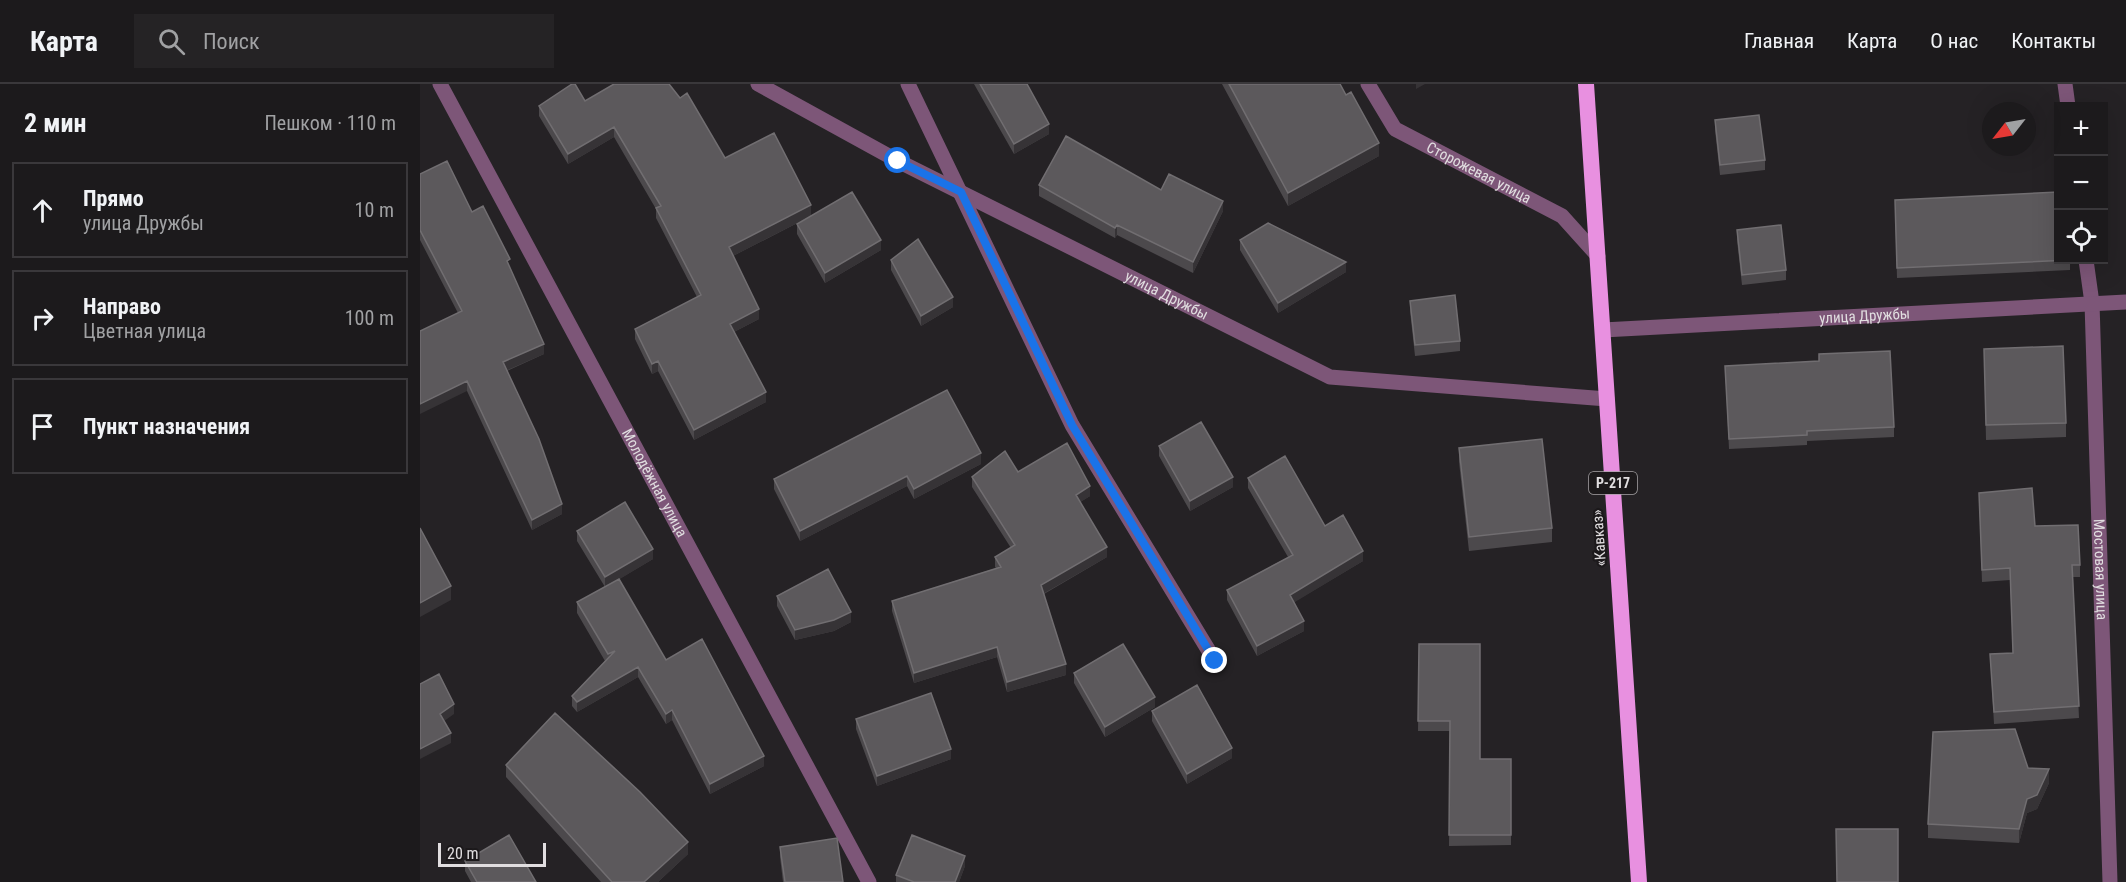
<!DOCTYPE html>
<html lang="ru">
<head>
<meta charset="utf-8">
<style>
	body { margin:0; font-family:"Roboto Condensed",sans-serif; background:#252325; color:#f1f3f6 }
	.controls { position:absolute; right:18px; top:18px; display:grid; overflow:hidden; border-radius:0px; box-shadow:0 6px 24px #0002 }
	.controls button { width:54px; height:54px; display:grid; place-items:center; padding:0; border:0; border-bottom:2px solid #3a383b; background:#1c1a1c; color:#f1f3f6; font:30px sans-serif }
	.compass { position:absolute; left:1562px; top:18px; width:54px; height:54px; border-radius:50%; background:#1c1a1c; box-shadow:0 6px 24px #0002; rotate:239deg }
	.scale { position:absolute; left:18px; bottom:15px; width:108px; box-sizing:border-box; padding-left:6px; border:3px solid #e1dee0; border-top:0; font-size:16px; line-height:21px; white-space:nowrap; color:#e1dee0; -webkit-text-stroke:4px #1c191b; paint-order:stroke }
	.stop { position:absolute; width:18px; height:18px; margin:-14px; border:4px solid #1a73e8; border-radius:50%; background:#fff }
	.stop.end { background:#1a73e8; border-color:#fff; box-shadow:0 2px 6px #0008 }
	.list { margin:0; padding:0; list-style:none }
	h2 { display:flex; justify-content:space-between; align-items:center; height:78px; margin:0; padding:0 24px; font-size:26px }
	h2 small { font-size:20px; font-weight:400; color:#a0a1a3 }
	.list li { display:grid; grid-template-columns:39px 1fr auto; gap:18px; align-items:center; box-sizing:border-box; height:96px; margin:0 12px 12px; padding:0 12px; border:2px solid #3a383b; border-radius:0px }
	.list b { display:block; font-size:22px; white-space:nowrap }
	.list p { margin:0; font-size:20px; white-space:nowrap; color:#a0a1a3 }
	.list em { font-size:20px; font-style:normal; color:#a0a1a3 }
	.icon { flex:none; width:33px; height:33px; fill:none; stroke:currentColor; stroke-width:2; stroke-linecap:round; stroke-linejoin:round }
	.map { position:relative; flex:none; width:1706px; height:798px; overflow:hidden }
	header { display:flex; align-items:center; gap:36px; box-sizing:border-box; height:84px; padding:0 30px; background:#1c1a1c; border-bottom:2px solid #3a383b }
	header strong { font-size:28px }
	nav { display:flex; gap:33px; margin-inline-start:auto; font-size:21px }
	.search { width:420px; height:54px; background:#252325; display:flex; align-items:center; gap:15px; box-sizing:border-box; padding:0 21px; border-radius:0px; color:#a0a1a3; font-size:22px }
	main { display:flex }
	aside { flex:1; background:#1c1a1c }
	.map>svg:first-child { display:block }
	.lines { fill:none; stroke-linecap:round; stroke-linejoin:round }
	.minor { stroke:#7d5678; stroke-width:15 }
	.trunk { stroke:#e890e0; stroke-width:16 }
	.wall { fill:#4c494c }
	.shaded-wall { fill:#363336 }
	.building { fill:#5c595c; stroke:#716e71; stroke-width:1.5 }
	.route { stroke:#1a73e8; stroke-width:8 }
	.labels { text-anchor:middle; dominant-baseline:central; stroke-width:4.5; stroke-linejoin:round; paint-order:stroke }
	.shield { fill:#1c191b; stroke:#a6a3a5; stroke-width:1.5 }
	.shield-label { font-size:14px; font-weight:bold; fill:#e1dee0 }
	.street-label { font-size:15px; fill:#e1dee0; stroke:#1c191b }
</style>
</head>
<body>
<header>
<strong>Карта</strong>
<div class="search"><svg class="icon" aria-label="search" viewBox="0 0 24 24"><circle cx="10" cy="10" r="6"/><path d="M15 15l6 6"/></svg>Поиск</div>
<nav><a>Главная</a><a>Карта</a><a>О нас</a><a>Контакты</a></nav>
</header>
<main>
<aside>
<h2>2 мин<small>Пешком · 110 m</small></h2>
<ul class="list">
<li><svg class="icon" aria-label="ahead" viewBox="0 0 24 24"><path d="M12 20V5M6 11l6-6 6 6"/></svg><div><b>Прямо</b><p>улица Дружбы</p></div><em>10 m</em></li>
<li><svg class="icon" aria-label="right" viewBox="0 0 24 24"><path d="M7 20v-9h11M14 6l5 5-5 5"/></svg><div><b>Направо</b><p>Цветная улица</p></div><em>100 m</em></li>
<li><svg class="icon" aria-label="arrive" viewBox="0 0 24 24"><path d="M6 21V4h12l-3 4 3 4H6"/></svg><div><b>Пункт назначения</b></div></li>
</ul>
</aside>
<div class="map">
<svg width="1706" height="798" viewBox="0 0 1706 798">
	<rect width="100%" height="100%" fill="#252225"/>
	<g class="lines">
		<g class="minor">
			<path id="s1" d="M20 0 449 798"/>
			<path id="s2" d="M338 0 478 77 910 293 1187 315"/>
			<path d="M488 0 652 341 795 577"/>
			<path id="s3" d="M948 0 975 45 1142 132 1178 172"/>
			<path d="M1645 0 1648 22"/>
			<path id="s4" d="M1666 176 1672 219 1690 798"/>
			<path id="s5" d="M1183 246 1706 218"/>
		</g>
		<path class="trunk" d="M1166 0 1219 798"/>
	</g>
	<path class="wall" d="M554 0H607L629 50 594 70Z
		M802 0H920L959 72 868 122Z
		M165 17 305 74 391 132 313 172 339 235 314 248 346 318 274 356 238 287 232 290 215 255V245L277 213 236 134V125L194 53 148 80 119 32V22Z
		M1295 36 1345 76V86L1300 91 1295 46Z
		M0 90 52 128 90 184 124 270 87 287 142 430 112 446 47 307 38 229 0 156Z
		M619 101 741 106 803 127 773 189 697 151 695 154 619 112Z
		M1475 126 1650 176V186L1477 194Z
		M377 140 461 166 405 199 377 150Z
		M1317 146 1366 186V196L1322 201 1317 156Z
		M820 156 926 188 858 229 820 166Z
		M471 176 533 223 501 242 471 186Z
		M990 217 1040 257V267L995 272 990 227Z
		M1564 265 1646 339V353L1566 356Z
		M1305 282 1474 343V353L1387 357V361L1309 365Z
		M739 362 813 403 770 427 739 372Z
		M1039 364 1132 444V458L1049 467 1039 378Z
		M561 380 494 415 487 402 380 457 354 405V395Z
		M598 388 670 412 660 418 687 473 624 510 646 591 587 608 577 573 494 599 472 527V517L576 484 575 483V473L591 464 552 403V393Z
		M828 394 905 442 943 477 874 518 884 547 837 572 807 516V506L868 473 828 404Z
		M1559 409 1615 442 1660 481V493H1653L1659 634 1574 640 1570 570 1593 569 1590 496 1562 498Z
		M157 447 233 475 199 495 246 576 344 682 290 710 252 636 246 640 218 593 157 628 152 622V612L185 577 157 529V518L185 503 157 457Z
		M357 512 431 538 414 547 375 556 357 522Z
		M999 560 1060 675H1091V761L1029 762 1030 647H998Z
		M654 589 735 623 685 653 654 599Z
		M732 627 812 674 767 700 732 637Z
		M436 635 531 675 457 702 436 645Z
		M86 681 268 770 238 798H181L86 693Z
		M1608 684 1629 699 1617 725 1607 729 1599 759 1508 754V740Z
		M360 763 423 798H363L360 773Z
		M45 777 116 798H51L45 787Z
		M545 782 539 798H476V791Z"/>
	<path class="shaded-wall" d="M996 0H1005L996 5Z
		M629 40V50L594 70V60Z
		M194 43V53L148 80V70Z
		M959 59V72L868 122V109Z
		M803 117V127L773 189V178Z
		M391 121V132L309 174V163Z
		M697 141V151L695 154V144Z
		M461 156V166L405 199V189Z
		M926 178V188L858 229V219Z
		M533 213V223L501 242V232Z
		M339 225V235L310 250V240Z
		M124 260V270L83 288V278Z
		M238 277V287L232 290V280Z
		M47 297V307L0 330V320Z
		M346 308V318L274 356V346Z
		M561 369V380L494 415V405Z
		M487 392V402L380 457V447Z
		M813 393V403L770 427V417Z
		M670 402V412L656 421V411Z
		M142 420V430L112 446V436Z
		M687 463V473L621 511V501Z
		M233 465V475L185 504V493Z
		M943 467V477L870 521V511Z
		M31 502V516L0 533V519Z
		M431 528V538L414 547 375 556V546Z
		M884 537V547L837 572V562Z
		M577 563V573L494 599V589Z
		M646 580V591L587 608V598Z
		M218 583V593L157 628V618Z
		M735 613V623L685 653V643Z
		M34 620V630L20 640V630Z
		M252 626V636L246 640V630Z
		M31 649V659L0 675V665Z
		M812 664V674L767 700V690Z
		M531 665V675L457 702V692Z
		M344 672V682L290 710V700Z
		M1629 685V699L1617 725 1607 729 1599 759V745L1607 715Z
		M268 758V770L238 798H224Z
		M545 772V782L539 798H535Z"/>
	<path class="building" d="M152 0H155L165 17 194 0H249L260 14 267 9 305 74 354 49 391 121 309 163 339 225 310 240 346 308 274 346 238 277 232 280 215 245 281 211 236 124 241 122 194 43 148 70 119 22Z
		M560 0H607L629 40 594 60Z
		M809 0H920L926 11 931 8 959 59 868 109Z
		M1339 31 1345 76 1300 81 1295 36Z
		M646 52 741 106 749 90 803 117 773 178 697 141 695 144 619 101Z
		M27 77 52 128 63 122 90 175 87 177 124 260 83 278 119 355 142 420 112 436 47 297 0 320V247L42 227 0 146V90Z
		M432 108 461 156 405 189 377 140Z
		M1638 108V176H1650L1477 184 1475 116Z
		M848 139 926 178 858 219 820 156Z
		M1361 141 1366 186 1322 191 1317 146Z
		M498 155 533 213 501 232 471 176Z
		M1035 211 1040 257 995 261 990 217Z
		M1643 262 1646 339 1566 341 1564 265Z
		M1470 267 1474 343 1387 347V351L1309 355 1305 282 1399 277V270Z
		M527 306 561 369 494 405 487 392 380 447 354 395Z
		M781 338 813 393 770 417 739 362Z
		M1122 355 1132 444 1049 453 1039 364Z
		M647 359 670 402 656 411 687 463 621 501 646 580 587 598 577 563 494 589 472 517 581 483 575 473 595 461 552 393 585 367 598 388Z
		M865 372 905 442 923 431 943 467 870 511 884 537 837 562 807 506 873 471 828 394Z
		M1612 404 1615 442 1658 441 1660 481H1652L1659 622 1574 628 1570 570 1593 569 1590 484 1562 486 1559 409Z
		M205 418 233 465 185 493 157 447Z
		M0 444 31 502 0 519Z
		M408 485 431 528 414 536 375 546 357 512Z
		M199 495 246 576 282 555 344 672 290 700 252 626 246 630 218 583 157 618 152 612 195 567 188 570 157 518Z
		M703 560 735 613 685 643 654 589Z
		M999 560H1060V675H1091V751H1029L1030 637H998Z
		M19 590 34 620 20 630 31 649 0 665V600Z
		M777 601 812 664 767 690 732 627Z
		M511 609 531 665 457 692 436 635Z
		M135 629 220 708 268 758 224 798H192L86 681Z
		M1595 645 1608 684 1629 685 1617 711 1607 715 1599 745 1508 740 1513 648Z
		M1416 745H1478V798H1417Z
		M89 751 116 798H57L45 777Z
		M492 751 545 772 535 798H494L476 791Z
		M417 754 423 798H365L360 763Z"/>
	<g class="lines">
		<path class="route" d="M478 77 541 108 652 341 795 577"/>
	</g>
	<g class="labels">
		<rect class="shield" x="1169" y="388" width="48" height="22" rx="4.5"/>
		<g class="shield-label">
			<text x="1193" y="399">Р-217</text>
		</g>
		<g class="street-label">
			<text stroke="none"><textPath href="#s3" startOffset="147">Сторожевая улица</textPath></text>
			<text stroke="none"><textPath href="#s2" startOffset="460">улица Дружбы</textPath></text>
			<text stroke="none"><textPath href="#s5" startOffset="262">улица Дружбы</textPath></text>
			<text stroke="none"><textPath href="#s1" startOffset="453">Молодёжная улица</textPath></text>
			<text transform="translate(1179 454) rotate(-94)">«Кавказ»</text>
			<text stroke="none"><textPath href="#s4" startOffset="310">Мостовая улица</textPath></text>
		</g>
	</g>
</svg>
<div class="controls">
<button>+</button>
<button>−</button>
<button><svg class="icon" aria-label="locate" viewBox="0 0 24 24"><circle cx="12" cy="12" r="6"/><path d="M12 2v4M12 18v4M2 12h4M18 12h4"/></svg></button>
</div>
<svg class="compass" viewBox="-18 -18 36 36"><path d="M0-13l5 13h-10z" fill="#e53935"/><path d="M0 13l5-13h-10z" fill="#a0a1a3"/></svg>
<div class="scale">20 m</div>
<div class="stop" style="left:478px;top:77px"></div>
<div class="stop end" style="left:795px;top:577px"></div>
</div>
</main>
</body>
</html>
